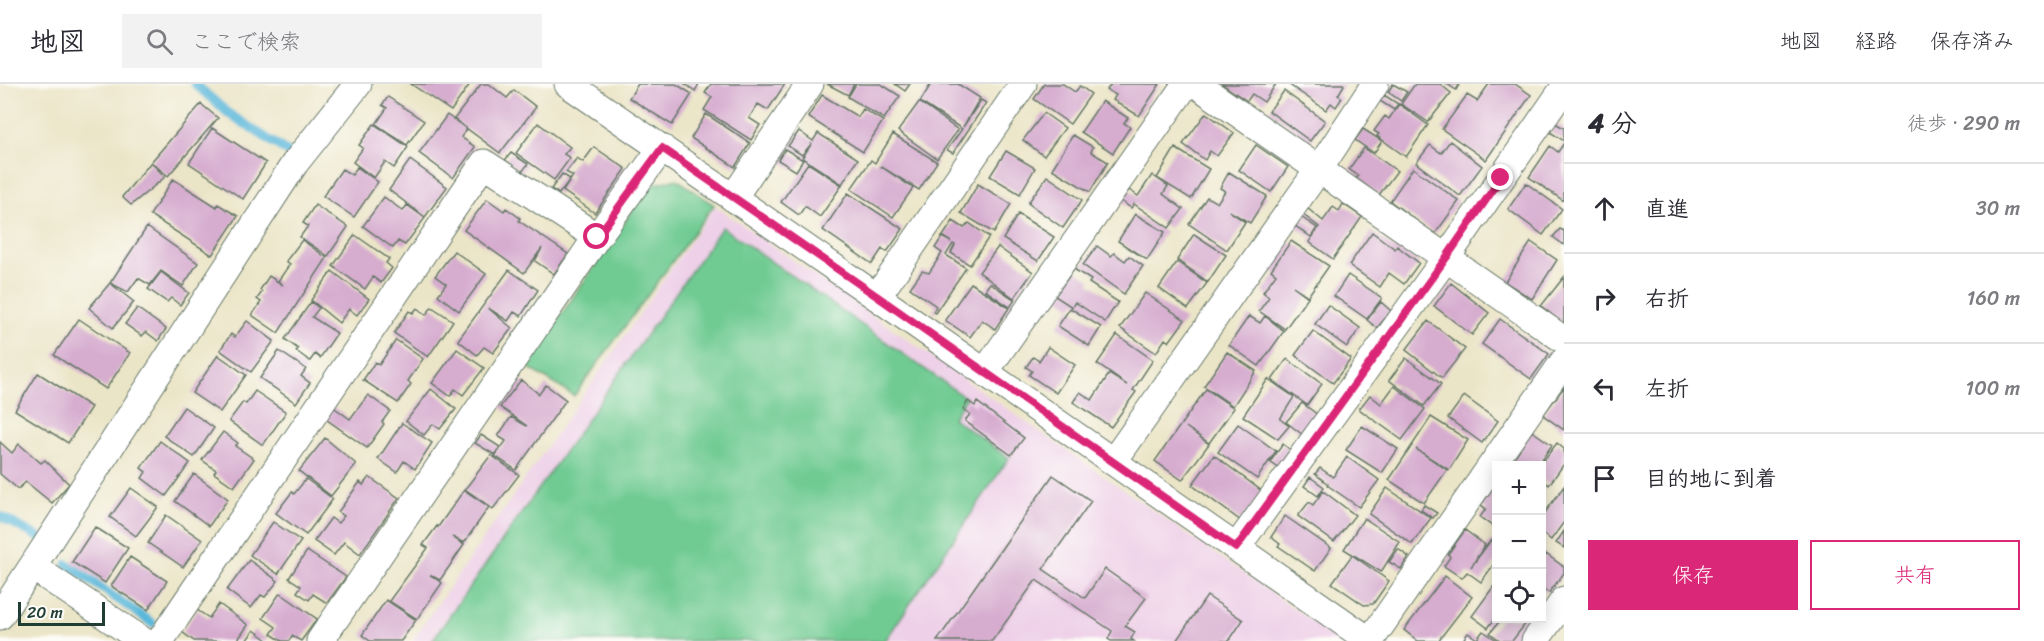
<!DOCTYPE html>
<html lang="ja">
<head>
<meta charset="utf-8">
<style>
	body { margin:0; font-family:Sriracha,"Klee One",sans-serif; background:#f2f2f3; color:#2b2b33 }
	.controls { position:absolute; right:18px; bottom:18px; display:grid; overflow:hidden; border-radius:0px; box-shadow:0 3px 15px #0003 }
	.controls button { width:54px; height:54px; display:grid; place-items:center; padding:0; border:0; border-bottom:2px solid #e1e1e2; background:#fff; color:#2b2b33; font:30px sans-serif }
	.scale { position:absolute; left:18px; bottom:15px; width:87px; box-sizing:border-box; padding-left:6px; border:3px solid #1f3d34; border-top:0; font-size:16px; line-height:21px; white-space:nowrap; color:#1f3d34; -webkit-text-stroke:4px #fdfcf7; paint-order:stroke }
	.stop { position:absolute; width:18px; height:18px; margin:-14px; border:4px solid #db2777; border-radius:50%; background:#fff }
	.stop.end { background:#db2777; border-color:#fff; box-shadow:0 2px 6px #0008 }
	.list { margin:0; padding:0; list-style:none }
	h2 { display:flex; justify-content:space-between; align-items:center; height:78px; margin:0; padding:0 24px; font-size:26px }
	h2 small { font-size:20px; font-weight:400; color:#7c7c81 }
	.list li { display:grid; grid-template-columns:39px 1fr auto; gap:18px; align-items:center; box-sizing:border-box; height:90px; padding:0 24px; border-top:2px solid #e1e1e2 }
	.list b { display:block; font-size:22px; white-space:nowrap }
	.list em { font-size:20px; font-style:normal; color:#7c7c81 }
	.actions { display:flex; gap:12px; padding:18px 24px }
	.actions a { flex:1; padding:14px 0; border:2px solid #db2777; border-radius:0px; text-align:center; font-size:21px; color:#db2777 }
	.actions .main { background:#db2777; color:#fff }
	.icon { flex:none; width:33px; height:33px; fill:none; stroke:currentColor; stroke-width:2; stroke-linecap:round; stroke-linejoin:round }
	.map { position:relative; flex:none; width:1564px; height:557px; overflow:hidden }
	header { display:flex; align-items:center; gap:36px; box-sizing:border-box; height:84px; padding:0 30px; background:#fff; border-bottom:2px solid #e1e1e2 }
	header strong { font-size:28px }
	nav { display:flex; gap:33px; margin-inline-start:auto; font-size:21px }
	.search { width:420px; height:54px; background:#f2f2f3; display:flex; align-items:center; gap:15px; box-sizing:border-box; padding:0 21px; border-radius:0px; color:#7c7c81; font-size:22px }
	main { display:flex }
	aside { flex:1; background:#fff }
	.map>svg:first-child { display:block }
	.built { fill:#eed0e8 }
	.green { fill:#70cb92; stroke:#488463; stroke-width:1.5 }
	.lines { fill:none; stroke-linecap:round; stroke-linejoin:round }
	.stream { stroke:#5cb8da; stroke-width:9 }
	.building { fill:#d6accf }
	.minor-casing { stroke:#667867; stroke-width:29 }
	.minor { stroke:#fff; stroke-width:27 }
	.route { stroke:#db2777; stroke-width:8 }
</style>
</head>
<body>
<header>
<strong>地図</strong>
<div class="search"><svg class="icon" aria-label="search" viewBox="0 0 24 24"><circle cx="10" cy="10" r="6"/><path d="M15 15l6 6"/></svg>ここで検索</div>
<nav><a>地図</a><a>経路</a><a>保存済み</a></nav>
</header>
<main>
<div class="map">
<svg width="1564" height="557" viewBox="0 0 1564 557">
	<rect width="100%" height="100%" fill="#fdfcf7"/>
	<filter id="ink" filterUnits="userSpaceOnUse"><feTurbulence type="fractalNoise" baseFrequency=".0167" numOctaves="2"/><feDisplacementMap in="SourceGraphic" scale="12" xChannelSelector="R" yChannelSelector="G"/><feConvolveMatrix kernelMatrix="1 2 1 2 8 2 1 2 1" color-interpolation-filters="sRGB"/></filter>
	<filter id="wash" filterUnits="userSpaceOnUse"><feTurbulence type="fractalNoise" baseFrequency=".008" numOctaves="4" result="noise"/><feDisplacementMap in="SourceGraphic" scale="24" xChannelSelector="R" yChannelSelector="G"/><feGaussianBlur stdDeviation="1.35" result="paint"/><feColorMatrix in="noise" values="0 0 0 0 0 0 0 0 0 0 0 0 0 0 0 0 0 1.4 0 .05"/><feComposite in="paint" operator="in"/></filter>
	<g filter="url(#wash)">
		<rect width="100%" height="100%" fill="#ebe5c7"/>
		<path class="built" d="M715 122 1341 557H412Z"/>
		<path class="green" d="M677 95 714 121 574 312 526 282 650 101Z
			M722 143 966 314 953 334 1009 374 885 557H432Z"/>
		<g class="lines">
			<path class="stream" d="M195 0 228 29 297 74
				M0 432 40 454
				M67 480 152 539"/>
		</g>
		<g id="blocks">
			<path class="building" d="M411 0H470L451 27Z
				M481 0H489L507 14 514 6 536 23 500 69 454 35Z
				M638 0H676L692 10 672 41 629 14Z
				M685 0H699L695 7Z
				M711 0H785L768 26 758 20 749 34 760 41 751 56 704 26 712 13 705 9Z
				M827 0H854L848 11Z
				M856 0H881L900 12 884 35 848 13Z
				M895 0H910L905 7Z
				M931 0H958L980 14 963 43 981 16 986 19 953 69 947 66 962 45 920 18Z
				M1044 0H1063L1075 8 1080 2 1091 10 1070 40 1034 15Z
				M1111 0H1160L1139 32 1113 16 1116 11 1107 6Z
				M1222 0H1276L1264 18 1252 10 1247 17Z
				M1288 0H1343L1344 1 1338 11 1342 14 1336 23 1331 19 1326 26Z
				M1393 0 1407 8 1401 17 1388 8Z
				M1415 0H1440L1451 9 1428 38 1401 20Z
				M1447 0H1460L1456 6Z
				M1489 0H1515L1531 11 1486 76 1442 45 1467 11 1477 17Z
				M1284 7 1325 37 1310 57 1269 27Z
				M822 11 858 33 863 25 883 37 863 68 808 33Z
				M1384 11 1398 20 1394 26 1380 17Z
				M388 13 424 37 407 61 376 40 387 24 382 21Z
				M1102 17 1128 34 1124 39 1130 43 1113 69 1081 48Z
				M919 18 958 46 937 75 898 47Z
				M201 20 218 34 168 92 151 78Z
				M1399 20 1428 41 1406 73 1377 52 1379 50 1374 47 1385 32 1389 35Z
				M1044 29 1065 44 1044 72 1023 56Z
				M1206 29 1234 49 1217 72 1210 67 1205 76 1183 60Z
				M706 30 750 59 735 83 691 54Z
				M447 31 467 45 461 53 475 63 453 94 419 69Z
				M538 39 570 63 564 70 570 74 554 96 516 69Z
				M1555 39 1564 44V57L1550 48Z
				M374 40 408 63 394 84 385 78 374 94 353 78 363 64 359 61Z
				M212 44 266 79 243 115 189 79Z
				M1363 45 1382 57 1374 69 1355 56Z
				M799 47 813 57 818 49 858 75 842 100 802 74 812 59 802 71 788 62Z
				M893 50 937 78 919 106 880 82 913 104 893 133 851 105 871 76 875 79Z
				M1073 51 1093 63 1091 68 1108 78 1090 108 1052 85Z
				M1450 57 1482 82 1460 112 1416 79 1430 61 1441 69Z
				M1564 59V117L1529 93 1550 62 1558 68Z
				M1256 61 1288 83 1271 108 1239 86Z
				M594 63 626 85 595 129 563 107 573 92 566 88 577 74 583 78Z
				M1175 64 1209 85 1191 115 1157 94Z
				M1364 64 1397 87 1379 111 1356 94 1358 92 1349 85Z
				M785 65 803 76 796 87 778 76Z
				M1006 67 1035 84 1020 110 990 92Z
				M511 69 528 80 522 88 505 76Z
				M410 76 447 103 425 133 389 106Z
				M151 78 165 93 131 121 122 113Z
				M808 79 842 101 820 133 805 122 799 131 781 118Z
				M357 83 378 98 354 133 323 112 342 85 352 91Z
				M1413 84 1459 117 1435 150 1390 117Z
				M1229 88 1267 112 1250 139 1229 127 1245 138 1227 166 1189 140 1207 113 1217 119 1225 107 1220 104Z
				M562 90 570 95 559 110 551 105Z
				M1152 91 1168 102 1163 110 1183 125 1169 144 1134 120 1131 124 1121 117 1129 106 1138 112Z
				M1047 92 1082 116 1063 144 1028 119Z
				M173 95 217 123 218 120 238 132 212 171 150 131Z
				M1526 99 1562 125 1543 151 1508 125Z
				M978 100 1011 120 994 149 961 129Z
				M848 109 903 145 887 168 882 165 872 180 823 146Z
				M384 113 403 127 407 121 425 134 405 161 398 157 393 164 363 142Z
				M487 115 504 127 506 124 520 134 519 137 568 170 554 190 535 177 542 164 524 189 464 146Z
				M1343 120 1362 133 1333 175 1309 158 1319 143 1302 130 1307 124 1323 137 1333 123 1339 127Z
				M315 121 348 143 328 172 300 153 308 142 303 139Z
				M1018 130 1054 153 1038 177 1003 155Z
				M1135 130 1165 148 1147 176 1118 157Z
				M1301 133 1317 144 1311 153 1294 141Z
				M953 137 964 144 969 139 989 153 970 181 951 169 955 161 953 160 946 171 966 184 935 229 933 228 936 222 910 204 922 187 929 189 942 169 935 164 942 153 951 158 943 152Z
				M147 143 198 179 183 202 161 187 150 201 138 194 128 208 110 199Z
				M1560 145 1564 147V161L1553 153Z
				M1372 148 1395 165 1397 162 1419 179 1404 200 1389 189 1380 203 1349 181Z
				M1194 150 1226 171 1208 198 1177 176Z
				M355 151 389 175 386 179 392 184 381 199 373 193 365 205 333 182Z
				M302 156 327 174 278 249 252 231 261 218 257 215 262 208 260 206 269 192 283 201 278 197 290 180 286 177Z
				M1291 157 1329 182 1308 212 1293 202 1308 213 1285 245 1259 227 1269 213 1263 208 1276 190 1271 186Z
				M1531 158 1557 176 1532 215 1505 198Z
				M1097 162 1111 172 1114 169 1125 177 1129 172 1143 182 1124 210 1083 181Z
				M998 163 1033 188 1014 214 979 188Z
				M454 167 486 190 459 227 438 211 446 200 435 192Z
				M1177 178 1207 199 1188 225 1159 204Z
				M1074 185 1091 196 1089 199 1118 218 1105 238 1075 218 1072 223 1055 212Z
				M509 186 538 206 521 232 514 228 508 237 488 224 512 244 493 269 484 263 477 271 458 256Z
				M332 187 369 215 357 231 349 225 339 239 311 216Z
				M161 188 189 209 180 221 171 214 167 218 148 205Z
				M1348 191 1382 214 1367 235 1334 212Z
				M1564 193V240L1541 222Z
				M110 199 134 218 113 244 89 224Z
				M971 199 1009 224 995 245 982 236 970 253 945 236Z
				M990 199 1015 216 1010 223 985 206Z
				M1451 199 1489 229 1472 251 1434 222Z
				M1145 209 1185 236 1169 258 1165 255 1156 269 1120 244Z
				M311 218 319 224 312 233 337 249 320 274 315 270 310 277 296 267 298 265 285 255Z
				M1381 218 1391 227 1377 244 1367 236Z
				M1328 221 1360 244 1347 263 1315 240Z
				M432 223 453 237 428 273 394 249 409 227 413 229 417 224 426 231Z
				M137 224 166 245 158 257 146 248 142 252 125 240Z
				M1070 224 1101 243 1089 262 1058 242Z
				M1249 232 1260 239 1265 232 1284 247 1259 282 1229 261Z
				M79 235 130 269 106 305 54 271Z
				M1500 235 1549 270 1531 295 1482 260Z
				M247 237 274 257 251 288 220 266 231 250 235 253Z
				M1428 237 1465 265 1442 294 1406 266Z
				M1313 247 1351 275 1333 299 1295 271Z
				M1117 251 1153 276 1133 306 1136 308 1111 343 1073 318 1080 308 1092 316 1109 290 1127 301 1097 280Z
				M396 256 423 275 408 297 411 300 398 319 363 296 375 278 379 281Z
				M1048 263 1075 281 1056 309 1029 291 1032 287 1026 283 1033 273 1039 277Z
				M457 265 484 284 463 311 455 305 450 312 432 299Z
				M279 267 306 285 301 292 310 299 296 319 260 294Z
				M1227 268 1256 287 1233 322 1204 302Z
				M218 271 246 291 220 328 192 309Z
				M1406 274 1441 300 1424 322 1389 296Z
				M1287 275 1322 300 1307 321 1272 296Z
				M38 289 91 323 68 359 15 326Z
				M1268 295 1294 313 1280 335 1289 342 1278 355 1243 332Z
				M521 296 539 310 546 301 566 316 516 386 495 372 506 357 498 352 511 333 527 342 500 323Z
				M1394 302 1425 325 1402 356 1359 325 1370 311 1381 320Z
				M1564 303V346L1543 331Z
				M431 305 456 325 440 345 433 340 424 351 406 337Z
				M1206 305 1234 324 1209 359 1186 343 1209 360 1182 396 1155 377Z
				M255 307 286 328 263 361 229 337 243 318 246 320Z
				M368 311 390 327 382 338 384 340 367 364 323 333 332 322 350 335Z
				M1464 312 1498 337 1482 359 1448 334Z
				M968 317 975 322 977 318 1024 354 1011 371 965 337 970 330 963 325Z
				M1302 319 1318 331 1303 351 1286 338Z
				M184 323 214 344 194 373 164 352Z
				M1431 333 1468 356 1449 386 1416 365 1447 386 1424 419 1389 396Z
				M402 339 432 359 415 385 404 377 397 388 378 375Z
				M1238 340 1276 367 1257 395 1218 368Z
				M1362 342 1398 365 1382 389 1346 366Z
				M1532 347 1552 361 1538 381H1509Z
				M223 348 238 359 235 362 254 375 234 403 214 389 216 386 202 376Z
				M481 351 500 363 495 371 475 359Z
				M325 354 356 380 331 412 299 387Z
				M160 357 190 379 166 412 142 394 146 388 141 384Z
				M0 358 12 369 19 360 41 379 45 376 69 400 52 419 26 398 18 405 0 390Z
				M1557 359 1564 365V380L1549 401 1542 395 1540 381Z
				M1283 360 1293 368 1280 385 1270 378Z
				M491 371 519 391 493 425 465 405Z
				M1214 371 1263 408 1241 437 1192 401Z
				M1347 373 1379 396 1359 423 1327 401 1328 400 1315 390 1320 384 1333 393Z
				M194 390 228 415 209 442 175 417Z
				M1053 391 1091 417 1043 485 1085 514 1105 485 1146 514 1125 542 1135 548 1131 555 1134 557H1111L1108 555 1112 547 1036 496 992 557H937Z
				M369 393 399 414 360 470 344 458 334 471 314 457 331 434 338 439 344 432 338 428 360 398 363 401Z
				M1310 393 1324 403 1318 412 1304 402Z
				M306 395 333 415 306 451 276 429 292 408 294 410Z
				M1496 399V445L1480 433 1486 425 1481 421Z
				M1564 402V438L1551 456 1542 449V433Z
				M131 404 158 423 136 452 110 433Z
				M1387 404 1431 434 1412 460 1369 430Z
				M464 406 489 423 464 459 452 453 464 461 440 496 430 491 442 499 417 535 389 517 428 464 423 461 437 442 438 443Z
				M1323 407 1355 431 1334 458 1298 432 1309 418 1313 421Z
				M1424 421 1437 429 1433 434 1421 426Z
				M166 431 202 456 183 483 148 459Z
				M1285 432 1331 464 1315 487 1278 462 1280 460 1271 453Z
				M1364 434 1400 458 1381 488 1344 465Z
				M273 438 301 457 278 490 250 471Z
				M95 443 128 464 105 499 72 478Z
				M1465 446 1485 461 1471 483 1491 456 1496 460V477L1481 498 1467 488 1462 494 1444 482 1450 473 1448 470Z
				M1564 447V464L1556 459Z
				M1398 465 1409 473 1401 485 1389 478Z
				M307 467 346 493 327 519 313 510 309 516 297 508 301 502 289 494Z
				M1546 470 1564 483V489L1549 509 1545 506 1542 511V476Z
				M1352 471 1389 497 1373 520 1364 521 1332 499Z
				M130 473 167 497 148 526 111 502Z
				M249 476 278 497 265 513 261 511 251 524 227 506Z
				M1445 492 1472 513 1438 557H1418L1404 546Z
				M1496 499V533L1488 544 1472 532Z
				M280 509 317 535 301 557 292 552 289 557H282L271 550 276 543 263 534Z
				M1207 512 1243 536 1229 557H1176Z
				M386 516 416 536 401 557H370L362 551Z
				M219 520 248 541 237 557H194L182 548 197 526 209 534Z
				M1502 534H1530L1512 557H1501L1490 549Z
				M254 546 269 557H246Z
				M1483 547 1498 557H1462L1468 549 1477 555Z"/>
		</g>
	</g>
	<g filter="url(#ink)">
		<use href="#blocks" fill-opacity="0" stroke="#667867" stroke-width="1.5"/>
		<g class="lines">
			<defs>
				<path id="minor" d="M568 0 877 213 1370 557 1564 277
					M1196 0 1564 256
					M733 114 810 0
					M877 213 1023 0
					M985 288 1186 0
					M1113 378 1319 85 1375 0
					M1236 464 1446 174 1564 4
					M33 483 143 557
					M0 532 295 79 358 0
					M160 557 484 79 597 153
					M320 557 597 153 662 64
					M1535 557 1564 516"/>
			</defs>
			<use href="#minor" class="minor-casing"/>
			<use href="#minor" class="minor"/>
		</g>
	</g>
	<g class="lines" filter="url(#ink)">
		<path class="route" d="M597 153 662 64 878 213 1236 464 1446 174 1501 94"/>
	</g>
</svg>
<div class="controls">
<button>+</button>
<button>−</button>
<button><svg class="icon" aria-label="locate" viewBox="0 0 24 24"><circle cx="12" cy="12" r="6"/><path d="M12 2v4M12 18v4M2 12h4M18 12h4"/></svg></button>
</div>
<div class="scale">20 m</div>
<div class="stop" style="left:597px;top:153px"></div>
<div class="stop end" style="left:1501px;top:94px"></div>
</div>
<aside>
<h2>4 分<small>徒歩 · 290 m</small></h2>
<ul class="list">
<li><svg class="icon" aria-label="ahead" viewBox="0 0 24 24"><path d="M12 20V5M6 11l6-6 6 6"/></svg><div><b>直進</b></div><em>30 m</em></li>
<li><svg class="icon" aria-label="right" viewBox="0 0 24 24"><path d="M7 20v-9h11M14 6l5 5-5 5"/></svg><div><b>右折</b></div><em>160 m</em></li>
<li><svg class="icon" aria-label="left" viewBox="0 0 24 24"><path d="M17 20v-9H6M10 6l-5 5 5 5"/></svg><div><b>左折</b></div><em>100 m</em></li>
<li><svg class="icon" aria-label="arrive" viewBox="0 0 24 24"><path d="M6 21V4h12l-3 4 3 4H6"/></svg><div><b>目的地に到着</b></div></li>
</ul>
<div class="actions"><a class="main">保存</a><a>共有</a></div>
</aside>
</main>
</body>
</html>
